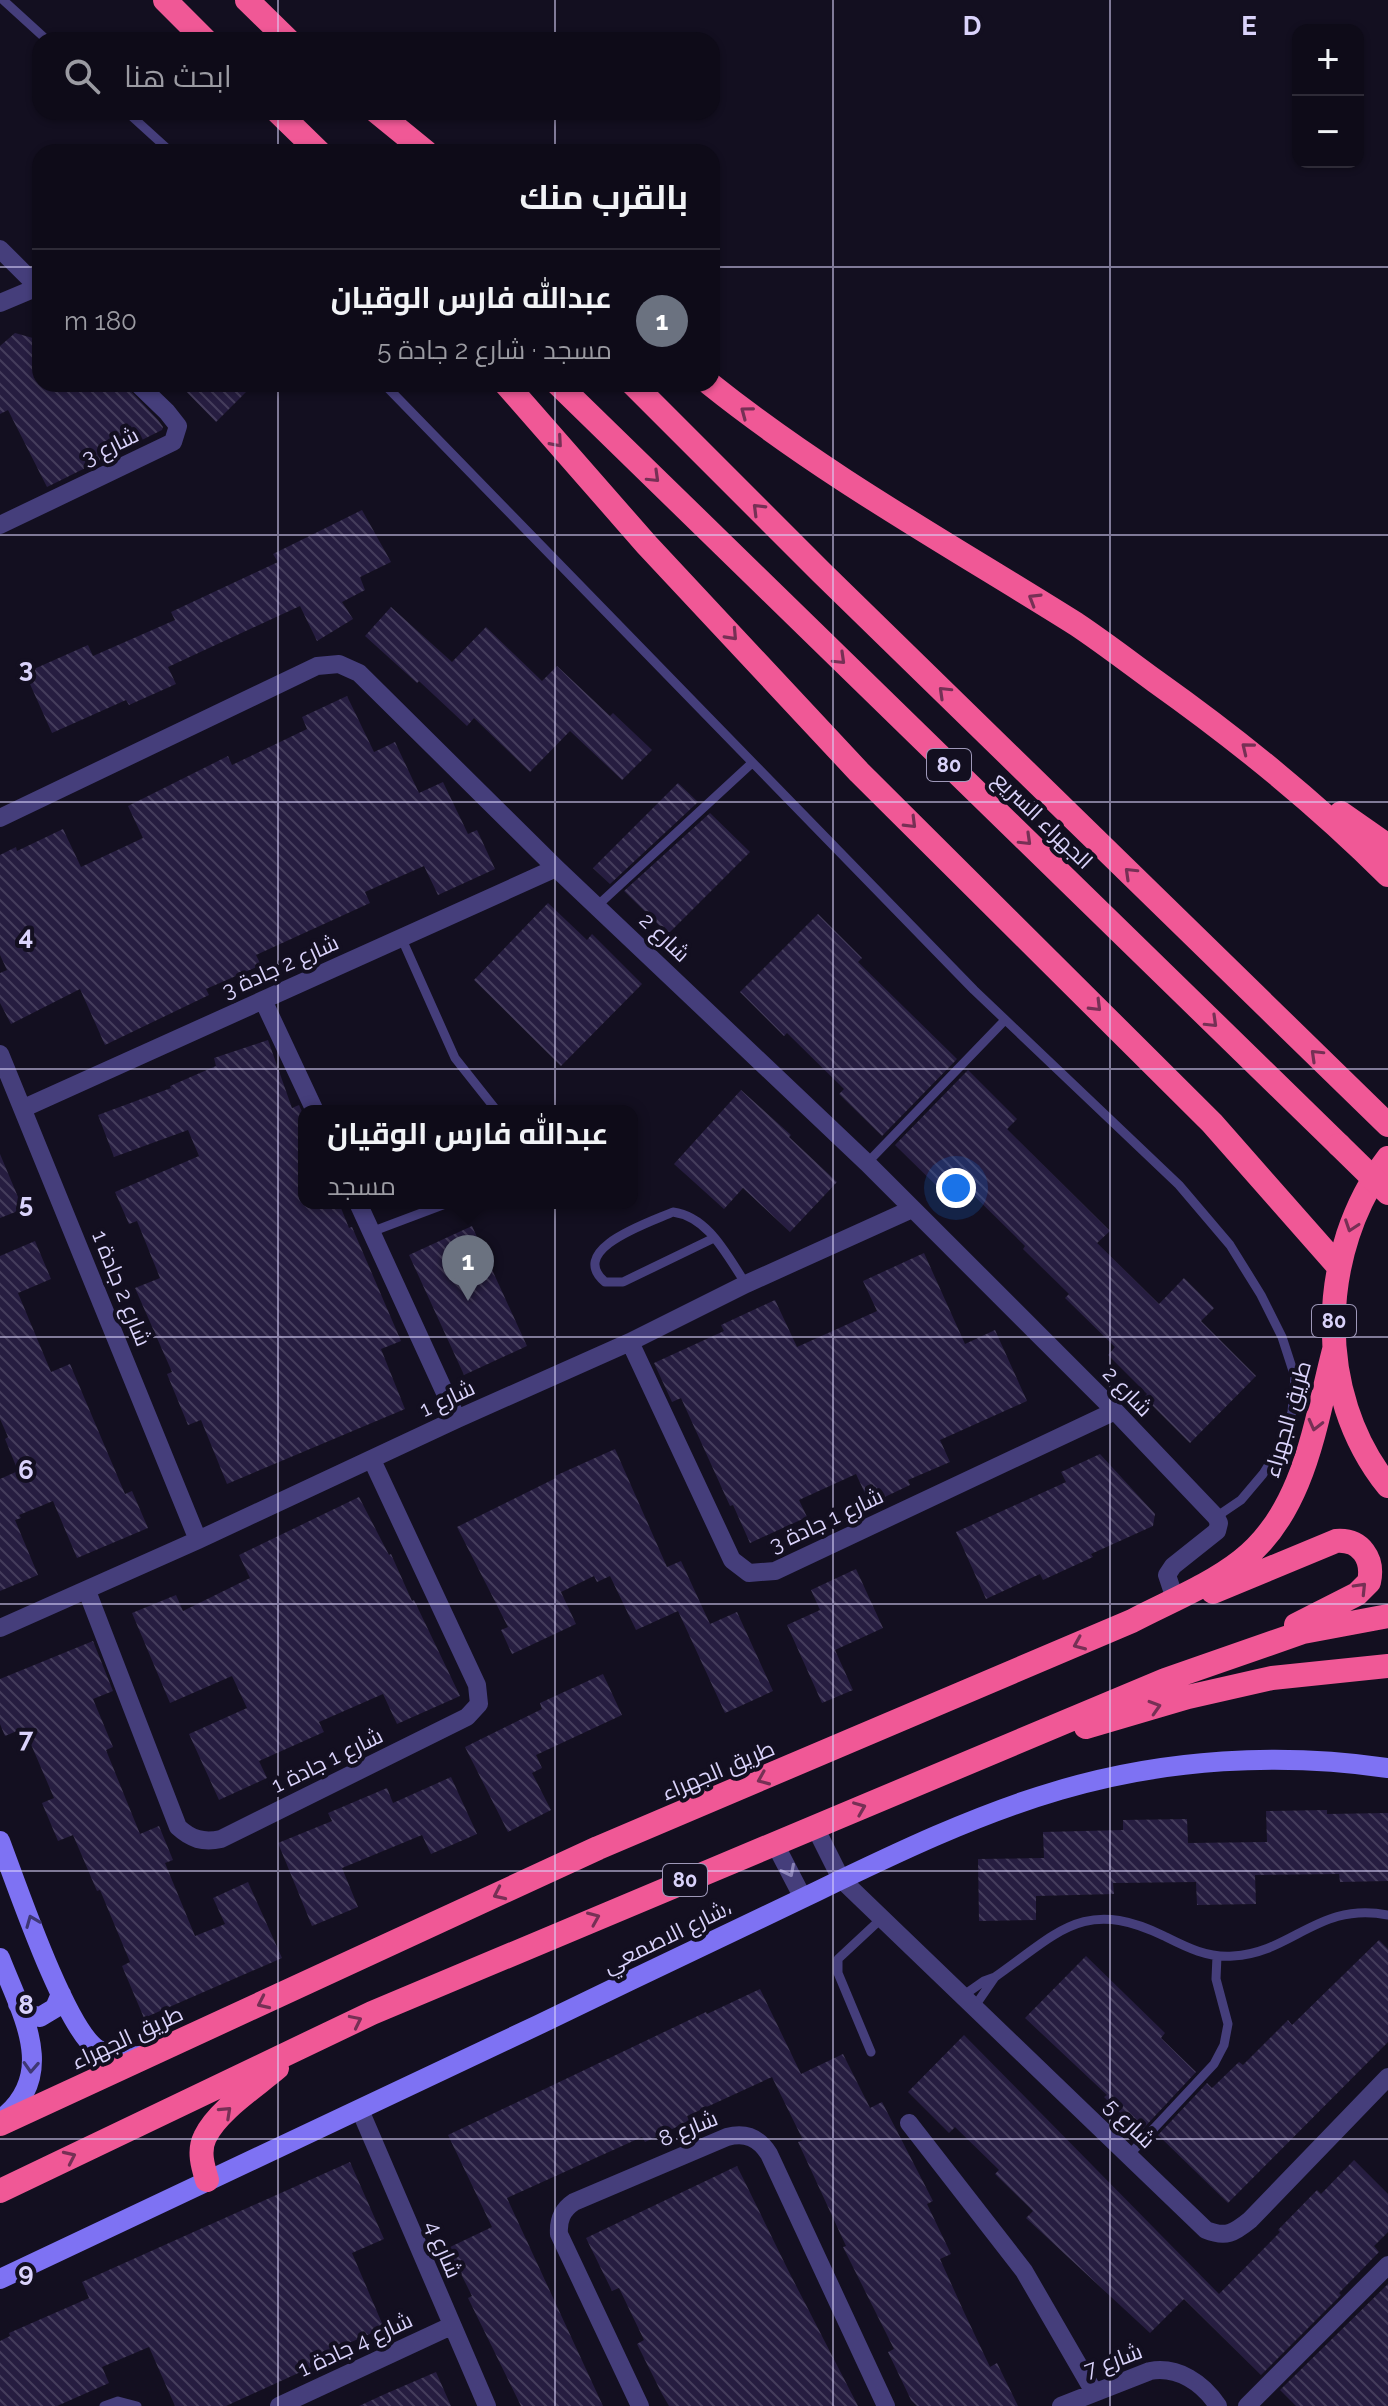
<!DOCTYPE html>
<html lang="ar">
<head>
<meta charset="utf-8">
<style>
	body { margin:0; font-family:Raleway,Cairo,sans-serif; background:#171421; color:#f1f3f6; direction:rtl }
	.controls { position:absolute; right:24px; top:24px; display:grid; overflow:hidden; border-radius:16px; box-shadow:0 2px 6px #0004 }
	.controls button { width:72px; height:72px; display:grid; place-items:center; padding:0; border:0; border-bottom:2px solid #2e2b37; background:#0e0b18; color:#f1f3f6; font:40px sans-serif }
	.you { position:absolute; left:956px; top:1188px; width:28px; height:28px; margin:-20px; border:6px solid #fff; border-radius:50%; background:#1a73e8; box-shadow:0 0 0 12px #1a73e833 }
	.badge { display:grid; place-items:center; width:52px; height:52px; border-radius:50%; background:#14c1e5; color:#fff; font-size:26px; font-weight:700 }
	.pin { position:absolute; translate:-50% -66px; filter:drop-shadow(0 2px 4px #0008) }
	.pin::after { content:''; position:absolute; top:42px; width:28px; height:24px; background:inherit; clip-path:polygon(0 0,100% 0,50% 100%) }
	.popup { position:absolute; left:298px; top:1105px; width:340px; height:104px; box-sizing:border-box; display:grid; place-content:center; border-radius:16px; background:#0e0b18; filter:drop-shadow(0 2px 6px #0005); font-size:26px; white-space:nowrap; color:#9b9ba2 }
	.popup b { font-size:30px; color:#f1f3f6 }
	.popup::after { content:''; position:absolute; left:50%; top:100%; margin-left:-16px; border:16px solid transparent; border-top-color:#0e0b18 }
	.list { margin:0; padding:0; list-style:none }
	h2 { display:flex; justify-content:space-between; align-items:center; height:104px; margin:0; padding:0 32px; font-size:34px }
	h2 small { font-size:26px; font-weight:400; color:#9b9ba2 }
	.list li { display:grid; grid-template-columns:52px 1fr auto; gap:24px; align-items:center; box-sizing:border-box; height:144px; padding:0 32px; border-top:2px solid #2e2b37 }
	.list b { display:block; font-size:30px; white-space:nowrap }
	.list p { margin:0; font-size:26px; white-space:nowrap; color:#9b9ba2 }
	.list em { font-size:26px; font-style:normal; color:#9b9ba2 }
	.icon { flex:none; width:44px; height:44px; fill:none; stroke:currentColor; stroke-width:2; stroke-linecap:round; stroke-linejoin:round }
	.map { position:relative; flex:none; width:1388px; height:2406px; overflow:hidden; direction:ltr }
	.search { position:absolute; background:#0e0b18; box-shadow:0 2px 6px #0004; left:32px; top:32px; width:688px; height:88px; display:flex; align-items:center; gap:20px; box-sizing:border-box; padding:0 28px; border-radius:24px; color:#9b9ba2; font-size:30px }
	.panel { position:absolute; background:#0e0b18; box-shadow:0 2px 6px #0004; left:32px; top:144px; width:688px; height:248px; border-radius:24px; direction:rtl }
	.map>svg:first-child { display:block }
	.building { fill:url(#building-back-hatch) }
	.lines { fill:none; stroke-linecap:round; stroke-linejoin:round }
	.lane { stroke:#453e7b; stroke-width:9 }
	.street { stroke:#453e7b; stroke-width:18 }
	.secondary { stroke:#7e72f3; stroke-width:20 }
	.highway { stroke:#f05896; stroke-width:24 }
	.highway-bridge { stroke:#f05896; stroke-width:24 }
	.oneway { stroke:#763055 }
	.oneway2 { stroke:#8881b5 }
	.oneway3 { stroke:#3e3774 }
	.grid { fill:none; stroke:#dad3fb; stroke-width:2; stroke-opacity:0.55 }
	.labels { text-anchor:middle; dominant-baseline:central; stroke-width:8; stroke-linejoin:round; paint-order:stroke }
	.shield { fill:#130f20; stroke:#9e98b9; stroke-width:2 }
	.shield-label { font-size:20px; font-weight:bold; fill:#dad3fb }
	.street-label { font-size:22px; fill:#dad3fb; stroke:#130f20 }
	.grid-label { font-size:26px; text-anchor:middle; font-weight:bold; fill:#dad3fb; stroke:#130f20; stroke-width:8; stroke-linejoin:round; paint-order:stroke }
</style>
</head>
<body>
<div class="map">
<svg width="1388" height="2406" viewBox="0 0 1388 2406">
	<defs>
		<pattern id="building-back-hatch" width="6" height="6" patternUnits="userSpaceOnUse" patternTransform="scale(2)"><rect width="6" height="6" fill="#261d40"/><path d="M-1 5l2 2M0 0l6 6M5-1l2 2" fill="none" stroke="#453d5c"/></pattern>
	</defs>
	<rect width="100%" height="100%" fill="#130f20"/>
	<path class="building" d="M15 333 40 340V384H124L158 420 163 427 162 430 47 487 8 410 0 414V346Z
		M179 384H254L216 422Z
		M362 510 391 562 360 577 365 590 342 602 353 619 317 641 300 606 168 667 176 684 129 705 126 700 52 733 25 673 88 645 93 656 175 620 171 612 278 562 273 554Z
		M391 607 452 662 486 627 542 681 557 666 610 716 613 713 652 750 622 780 570 731 530 772 474 718 467 726 419 681 417 683 365 636Z
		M347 696 374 752 395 742 419 793 443 782 468 834 477 830 495 869 438 895 424 866 365 892 370 903 256 955 261 965 206 989 209 995 105 1045 80 989 11 1024 0 1003V973L7 970 0 955V855L16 847 17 851 63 829 81 867 143 838 128 806 228 756 232 765 307 729 302 717Z
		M678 783 698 802 610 884 593 868Z
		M710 813 750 852 668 934 624 891Z
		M548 903 587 940 592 934 642 984 561 1066 474 980Z
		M818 914 862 958 858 962 957 1059 882 1136 839 1094 844 1089 787 1033 784 1036 740 992Z
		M268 1040 292 1108 299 1105 304 1116V1203H339L349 1228 352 1227 401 1341 381 1349 405 1409 227 1484 201 1420 188 1425 167 1374 172 1372 135 1288 160 1278 137 1221 129 1224 115 1192 199 1156 188 1130 114 1157 98 1115 171 1088 170 1086 216 1066 214 1058Z
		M968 1070 1017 1119 1007 1129 1110 1231 1097 1243 1159 1304 1184 1278 1214 1308 1201 1321 1256 1376 1190 1443 1144 1397 1147 1394 1108 1355 1115 1347 1065 1298 1069 1294 1023 1249 1025 1246 957 1179 944 1193 895 1145Z
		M741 1090 791 1135 789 1137 837 1182 790 1232 743 1188 724 1209 674 1164Z
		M0 1154 23 1209 0 1218Z
		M472 1226 527 1346 464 1375 409 1255Z
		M35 1241 51 1279 18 1293 51 1372 70 1364 125 1494 132 1491 148 1528 77 1558 53 1501 19 1515 21 1518 15 1520 38 1575 0 1591V1479L18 1471 5 1439 8 1437 0 1419V1256Z
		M924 1253 965 1344 995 1330 1027 1401 940 1440 950 1462 908 1480 910 1485 870 1504 856 1474 799 1500 807 1517 750 1543 733 1505 730 1506 681 1398 672 1402 654 1363 724 1331 721 1325 775 1300 797 1347 877 1311 863 1281Z
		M615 1449 667 1567 681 1561 710 1624 737 1612 773 1691 725 1713 678 1611 636 1630 610 1576 597 1582 594 1576 561 1592 576 1624 512 1654 501 1630 508 1627 457 1527 556 1478 555 1476Z
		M1100 1454 1155 1514 1153 1526 1091 1554 1093 1557 1043 1580 1040 1574 986 1599 956 1532 1066 1482 1061 1472Z
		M359 1497 389 1555 391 1554 412 1601 414 1600 460 1696 397 1724 383 1694 319 1722 324 1732 259 1761 267 1778 219 1800 189 1734 247 1708 232 1676 170 1703 132 1613 176 1595 183 1611 250 1578 239 1555Z
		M856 1569 883 1628 835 1650 853 1690 822 1703 787 1625 820 1610 811 1590Z
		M93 1641 113 1691 93 1699 113 1747 106 1750 140 1834 159 1826 173 1860 165 1863 195 1936 225 1924 213 1898 248 1882 282 1958 144 2018 122 1966 130 1962 100 1890 97 1891 73 1835 58 1841 42 1803 54 1798 24 1728 5 1736 0 1724V1679Z
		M603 1674 622 1715 536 1755 542 1768 532 1773 551 1810 508 1832 465 1747 542 1709 540 1703Z
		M451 1777 477 1834 431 1854 422 1835 342 1868 358 1907 312 1926 278 1843 332 1821 328 1813 387 1788 393 1803Z
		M1327 1810V1814L1388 1813V1881L1340 1882 1339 1874 1255 1875 1256 1904 1197 1905 1196 1882 1113 1883 1114 1894 1036 1896V1920L979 1921 978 1859 1044 1858 1043 1832 1123 1830V1820L1187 1819 1188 1843 1267 1842 1266 1811Z
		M1379 1940 1388 1949V2042L1228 2203 1158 2135 1207 2083 1212 2088 1239 2062 1243 2065 1288 2020 1292 2025Z
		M1086 1956 1165 2033 1161 2038 1196 2072 1140 2132 1104 2097 1107 2095 1025 2018Z
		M760 1989 801 2074 843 2054 870 2108 882 2102 933 2201 927 2204 951 2254 940 2259 964 2312 990 2367 997 2363 1018 2406H917L911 2400 888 2352 894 2349 843 2247 846 2246 798 2142 803 2140 772 2077 687 2116 689 2121 645 2142 642 2137 507 2198 603 2406H521L468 2298 472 2296 448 2248 492 2227 448 2135 706 2012 707 2014Z
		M964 2035 1219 2294 1280 2232 1278 2230 1317 2190 1321 2194 1354 2160 1388 2194V2232L1374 2246 1379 2252 1339 2293 1341 2295 1261 2375 1184 2299 1150 2333 1026 2218 1033 2211 995 2174 999 2170 955 2127 949 2133 908 2092Z
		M350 2162 384 2239 352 2253 384 2328 337 2348 340 2354 226 2406H175L149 2347 102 2367 109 2383 57 2406H0V2341L10 2336 9 2333 89 2298 82 2282Z
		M737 2166 789 2272 858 2406H669L662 2394 637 2344 644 2340 619 2288 612 2291 586 2238Z
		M1388 2284V2406H1296L1280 2390Z
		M436 2372 451 2406H359L385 2394Z"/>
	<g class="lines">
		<path class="lane" d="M3 0 47 40
			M127 112 171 152
			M384 384 974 990 1179 1185 1230 1245 1261 1295 1282 1337 1295 1377 1292 1412 1281 1445 1263 1474 1241 1500 1216 1517
			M597 906 752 763
			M401 937 455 1058 497 1111
			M867 1163 1005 1020
			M371 1232 448 1203
			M714 1238 623 1282H605C566 1249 651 1222 673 1212 709 1217 727 1256 746 1284
			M964 1995 984 1981 995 1977C1059 1932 1084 1897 1164 1936 1186 1947 1207 1958 1233 1956 1292 1953 1319 1901 1388 1915
			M975 2006 995 1977
			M871 2052 838 1973V1959L882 1918
			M1129 2155 1214 2064 1224 2045 1228 2024 1216 1979 1217 1956
			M104 2406 118 2401 137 2406"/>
		<path class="street" d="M0 249 40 289
			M0 303 38 287
			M0 525 173 442 178 426 167 412 138 384
			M0 818 317 666 339 664 359 673 556 868 867 1163 1115 1411 1216 1517 1219 1523 1217 1531 1173 1566 1167 1575 1175 1599
			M263 1000 315 1111
			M0 1054 198 1540
			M24 1108 556 868
			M358 1203 457 1419
			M630 1342 732 1560 749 1573 775 1571 1115 1411
			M87 1591 178 1827C191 1839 203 1843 221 1839L467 1717 479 1704 477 1685 372 1460
			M0 1628 198 1540 457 1419 630 1342 746 1284 912 1209
			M815 1827 841 1879 1206 2230C1226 2238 1234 2233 1250 2220L1388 2077
			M775 1844 803 1898
			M360 2110 487 2406
			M909 2123 1024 2271 1094 2392
			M279 2406 451 2326
			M640 2406 559 2234C558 2220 562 2210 574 2202L727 2137C746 2132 759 2138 769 2154L886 2406
			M1061 2406 1150 2371C1178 2366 1203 2383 1218 2406
			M1247 2406 1388 2265"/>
		<path class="secondary" d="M0 1841C16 1883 65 2028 97 2049 109 2057 132 2058 145 2055
			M0 1958C21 2013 60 2075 0 2120
			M18 2004 26 2014 40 2017 55 2008 61 1994
			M0 2279C179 2194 359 2111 538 2025 626 1982 715 1940 803 1898 886 1858 971 1816 1060 1790 1165 1759 1280 1752 1388 1768"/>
		<path class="highway" d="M165 0 205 40
			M247 0 288 40
			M278 112 319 152
			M377 112 426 152
			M506 384 647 545 859 772 1212 1123 1338 1266
			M558 384 1339 1145
			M633 384 822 573 1388 1125
			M710 384C825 476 952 546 1076 624 1103 642 1129 662 1155 681 1238 740 1316 803 1388 875
			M1341 813 1388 846
			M1388 1158C1318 1250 1313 1393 1388 1486
			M1213 1592 1336 1541C1361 1539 1374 1559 1369 1582L1357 1594 1296 1625
			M1086 1727 1188 1697 1272 1678 1388 1666
			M0 2124 598 1848 1132 1621C1168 1602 1209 1586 1241 1561 1305 1511 1315 1423 1334 1350
			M207 2180C203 2167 198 2151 205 2137 217 2111 256 2086 277 2068
			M0 2191 372 2013 1165 1680 1303 1632 1388 1616"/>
		<path class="highway-bridge" d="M1339 1145 1388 1193"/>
	</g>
	<defs><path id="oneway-chevron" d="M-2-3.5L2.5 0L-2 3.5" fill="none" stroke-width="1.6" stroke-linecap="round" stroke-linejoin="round" transform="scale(2)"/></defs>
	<g class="oneway">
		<use href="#oneway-chevron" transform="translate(746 412) rotate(-143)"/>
		<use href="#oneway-chevron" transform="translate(557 442) rotate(49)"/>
		<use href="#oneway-chevron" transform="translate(654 477) rotate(44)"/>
		<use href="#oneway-chevron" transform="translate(758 509) rotate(-135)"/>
		<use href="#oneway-chevron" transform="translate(1034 599) rotate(-149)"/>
		<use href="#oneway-chevron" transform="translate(732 635) rotate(47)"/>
		<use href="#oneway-chevron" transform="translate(840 659) rotate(44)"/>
		<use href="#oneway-chevron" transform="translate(944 692) rotate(-136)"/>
		<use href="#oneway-chevron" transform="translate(1247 748) rotate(-141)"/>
		<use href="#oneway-chevron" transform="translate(911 823) rotate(45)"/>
		<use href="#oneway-chevron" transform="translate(1026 840) rotate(44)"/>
		<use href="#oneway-chevron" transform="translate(1130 873) rotate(-136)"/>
		<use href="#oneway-chevron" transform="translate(1096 1006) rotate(45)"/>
		<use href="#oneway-chevron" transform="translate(1212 1022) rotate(44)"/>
		<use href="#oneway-chevron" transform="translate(1316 1055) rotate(-136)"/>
		<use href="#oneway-chevron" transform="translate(1351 1226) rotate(109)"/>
		<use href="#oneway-chevron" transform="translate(1315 1425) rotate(104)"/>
		<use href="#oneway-chevron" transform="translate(1361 1588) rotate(-46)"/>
		<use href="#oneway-chevron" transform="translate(1079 1644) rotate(157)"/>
		<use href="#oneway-chevron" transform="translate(1155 1707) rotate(-17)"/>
		<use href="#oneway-chevron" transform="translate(763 1779) rotate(157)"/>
		<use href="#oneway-chevron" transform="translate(860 1808) rotate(-22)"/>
		<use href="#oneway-chevron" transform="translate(499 1894) rotate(155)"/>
		<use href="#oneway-chevron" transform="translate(594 1918) rotate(-23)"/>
		<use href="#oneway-chevron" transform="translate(263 2003) rotate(155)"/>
		<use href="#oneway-chevron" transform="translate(356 2021) rotate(-26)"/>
		<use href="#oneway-chevron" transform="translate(226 2112) rotate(-43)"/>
		<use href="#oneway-chevron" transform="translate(70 2157) rotate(-25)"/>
	</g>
	<use class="oneway2" href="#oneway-chevron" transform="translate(789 1871) rotate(63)"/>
	<g class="oneway3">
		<use href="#oneway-chevron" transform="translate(32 1921) rotate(-112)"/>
		<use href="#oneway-chevron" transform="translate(31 2067) rotate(93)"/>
	</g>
	<path class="grid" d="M278 0V40M555 0V40M833 0V2406M1110 0V2406M278 112V152M555 112V152M0 267H40M712 267H1388M278 384V2406M555 384V2406M0 535H1388M0 802H1388M0 1069H1388M0 1337H1388M0 1604H1388M0 1871H1388M0 2139H1388"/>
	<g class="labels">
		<g class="shield">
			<rect x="927" y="749" width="44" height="32" rx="6"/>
			<rect x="1312" y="1305" width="44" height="32" rx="6"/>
			<rect x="663" y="1864" width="44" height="32" rx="6"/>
		</g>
		<g class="shield-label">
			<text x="949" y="765">80</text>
			<text x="1334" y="1321">80</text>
			<text x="685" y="1880">80</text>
		</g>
		<g class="street-label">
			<text transform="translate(110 446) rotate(-26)">شارع 3</text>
			<text transform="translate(1043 820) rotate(44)">الجهراء السريع</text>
			<text transform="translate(665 937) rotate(44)">شارع 2</text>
			<text transform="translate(280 966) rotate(-24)">شارع 2 جادة 3</text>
			<text transform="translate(122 1288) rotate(68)">شارع 2 جادة 1</text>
			<text transform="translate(1128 1391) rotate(46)">شارع 2</text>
			<text transform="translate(447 1398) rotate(-25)">شارع 1</text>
			<text transform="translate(1287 1419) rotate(-74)">طريق الجهراء</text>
			<text transform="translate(826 1520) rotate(-25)">شارع 1 جادة 3</text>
			<text transform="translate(327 1760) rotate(-26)">شارع 1 جادة 1</text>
			<text transform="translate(718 1770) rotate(-23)">طريق الجهراء</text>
			<text transform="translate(667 1936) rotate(-26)">شارع الاصمعي،</text>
			<text transform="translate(127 2037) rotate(-25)">طريق الجهراء</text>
			<text transform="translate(1130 2123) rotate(44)">شارع 5</text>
			<text transform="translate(688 2128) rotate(-22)">شارع 8</text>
			<text transform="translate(444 2249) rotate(67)">شارع 4</text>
			<text transform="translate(355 2344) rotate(-25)">شارع 4 جادة 1</text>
			<text transform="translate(1113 2360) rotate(-20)">شارع 7</text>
		</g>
	</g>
	<g class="grid-label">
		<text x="972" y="35">D</text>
		<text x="1249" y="35">E</text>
		<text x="26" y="677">3</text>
		<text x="26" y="945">4</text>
		<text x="26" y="1212">5</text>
		<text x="26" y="1479">6</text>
		<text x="26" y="1747">7</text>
		<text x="26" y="2014">8</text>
		<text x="26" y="2281">9</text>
	</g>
</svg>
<div class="controls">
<button>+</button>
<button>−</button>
</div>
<div class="you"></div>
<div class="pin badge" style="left:468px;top:1301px;background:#6b7280">1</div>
<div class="popup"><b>عبدالله فارس الوقيان</b>مسجد</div>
<div class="search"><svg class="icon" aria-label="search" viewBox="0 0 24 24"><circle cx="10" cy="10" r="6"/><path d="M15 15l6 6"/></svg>ابحث هنا</div>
<section class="panel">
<h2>بالقرب منك<small></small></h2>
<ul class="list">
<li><span class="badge" style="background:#6b7280">1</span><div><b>عبدالله فارس الوقيان</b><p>مسجد · شارع 2 جادة 5</p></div><em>180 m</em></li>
</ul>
</section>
</div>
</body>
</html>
